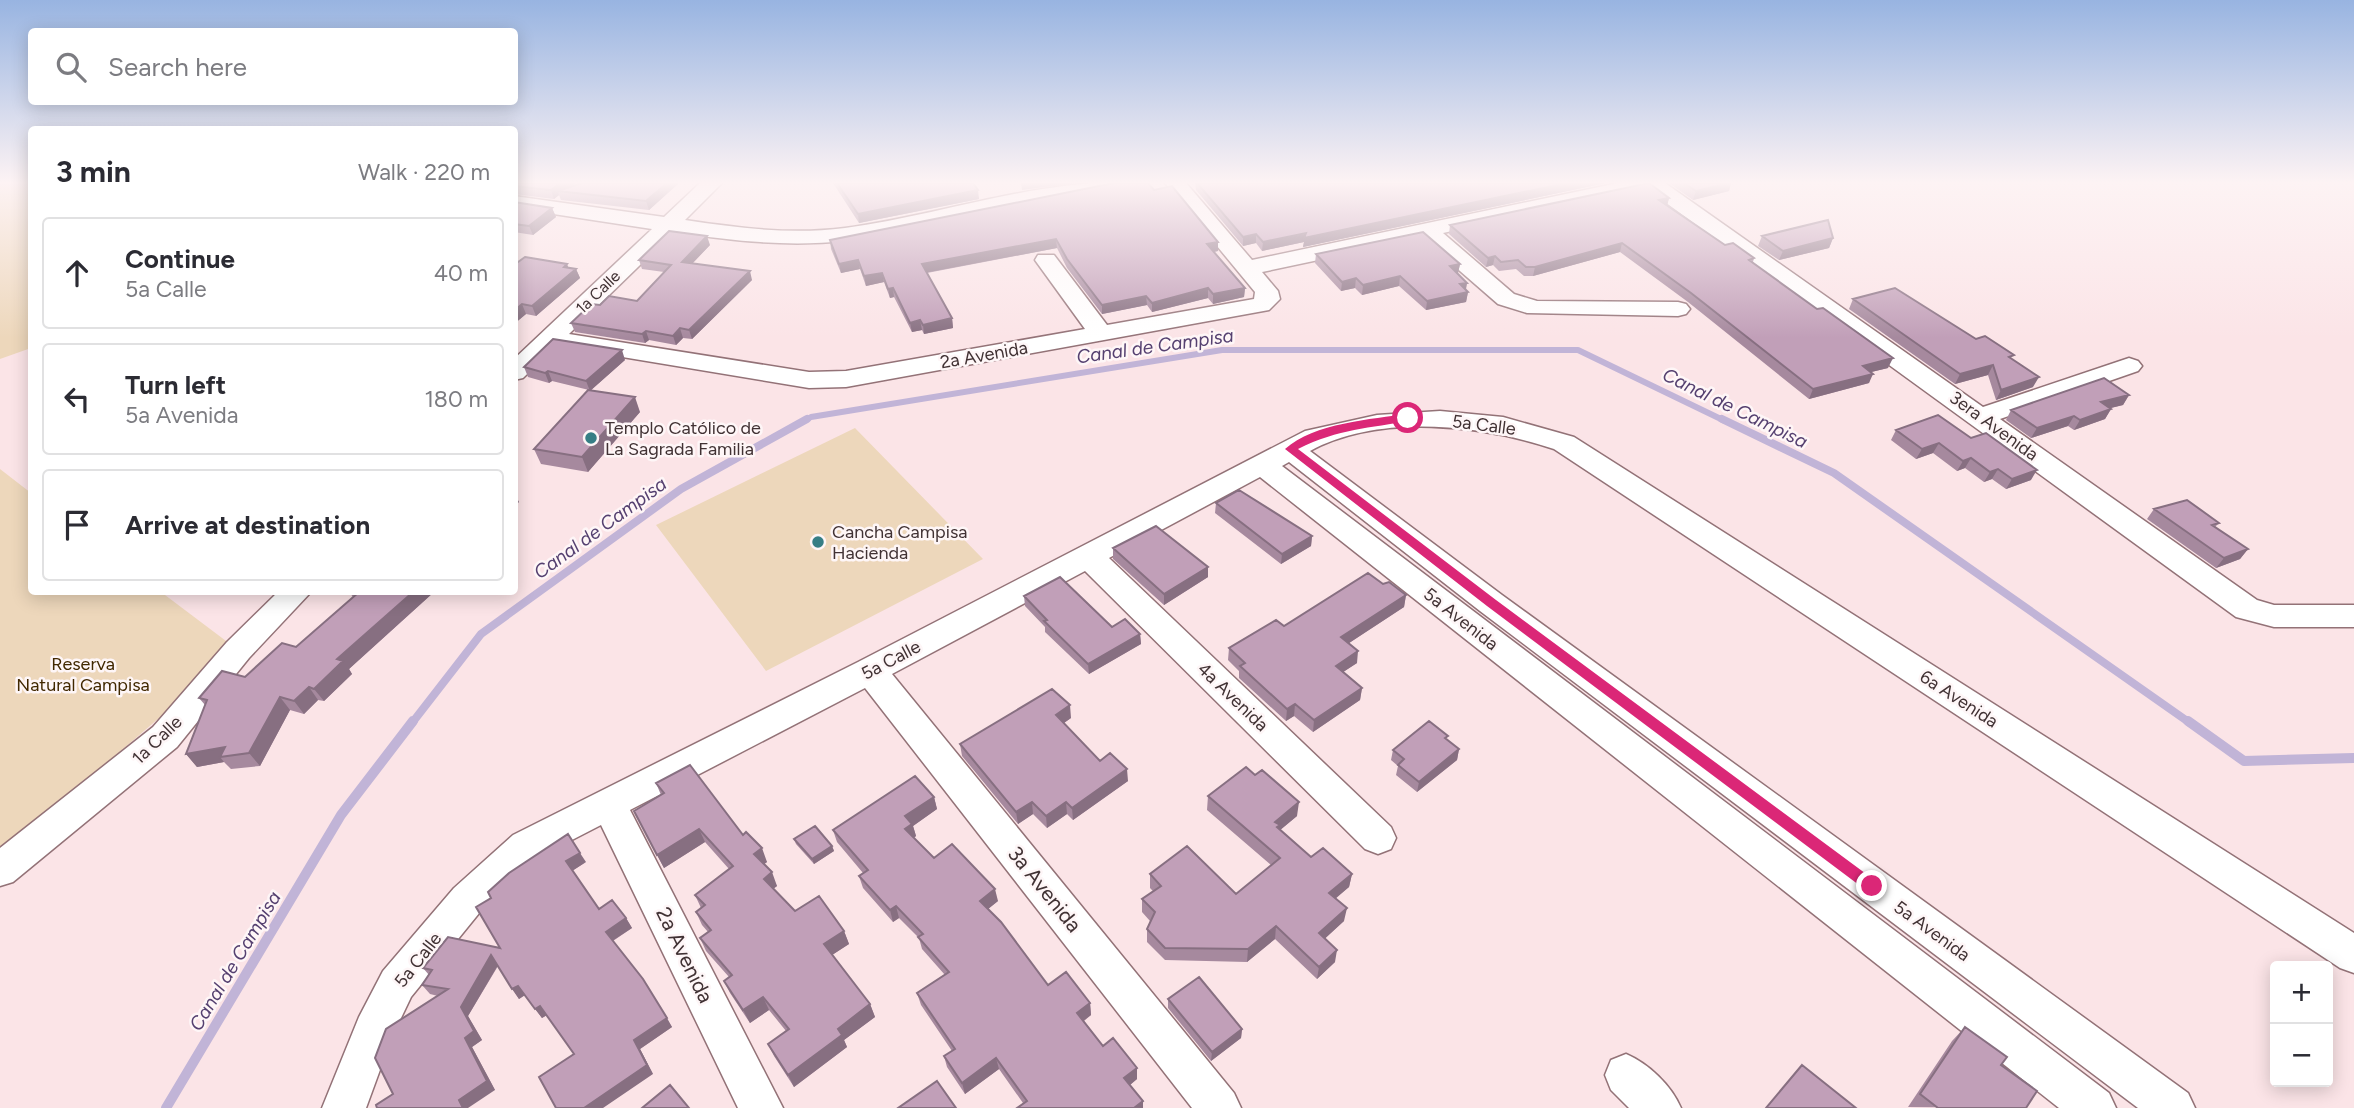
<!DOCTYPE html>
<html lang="en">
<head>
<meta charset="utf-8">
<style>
	body { margin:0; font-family:Figtree,sans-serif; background:#f2f2f3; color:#2b2b33 }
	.controls { position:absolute; right:21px; bottom:21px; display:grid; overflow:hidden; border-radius:7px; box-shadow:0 4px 18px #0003 }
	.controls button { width:63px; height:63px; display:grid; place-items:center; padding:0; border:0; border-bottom:2px solid #e1e1e2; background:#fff; color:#2b2b33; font:35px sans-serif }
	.stop { position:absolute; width:21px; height:21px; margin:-16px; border:5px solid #db2777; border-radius:50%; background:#fff }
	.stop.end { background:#db2777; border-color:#fff; box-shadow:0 2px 7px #0008 }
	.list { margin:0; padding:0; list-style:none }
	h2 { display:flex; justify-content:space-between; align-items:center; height:91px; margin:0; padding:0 28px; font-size:30px }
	h2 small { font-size:23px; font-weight:400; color:#7c7c81 }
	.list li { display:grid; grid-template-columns:46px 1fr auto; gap:21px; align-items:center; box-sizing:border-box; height:112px; margin:0 14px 14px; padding:0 14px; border:2px solid #e1e1e2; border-radius:7px }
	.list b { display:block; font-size:26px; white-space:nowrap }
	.list p { margin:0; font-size:23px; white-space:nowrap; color:#7c7c81 }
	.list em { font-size:23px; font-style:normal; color:#7c7c81 }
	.icon { flex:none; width:38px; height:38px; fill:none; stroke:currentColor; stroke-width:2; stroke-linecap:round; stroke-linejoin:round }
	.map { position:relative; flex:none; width:2354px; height:1108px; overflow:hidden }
	.search { position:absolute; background:#fff; box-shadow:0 4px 18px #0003; left:28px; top:28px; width:490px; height:77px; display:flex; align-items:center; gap:18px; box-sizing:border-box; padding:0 24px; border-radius:7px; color:#7c7c81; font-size:26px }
	.panel { position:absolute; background:#fff; box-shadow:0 4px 18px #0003; left:28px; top:126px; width:490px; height:469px; border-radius:7px }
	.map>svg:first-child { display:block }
	.green { fill:#edd7bb }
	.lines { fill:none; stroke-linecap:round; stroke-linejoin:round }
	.stream-far2 { stroke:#c1b4d7; stroke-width:6 }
	.stream-far1 { stroke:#c1b4d7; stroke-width:8 }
	.stream { stroke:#c1b4d7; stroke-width:10 }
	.minor-casing { stroke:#937277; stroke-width:3 }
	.minor { fill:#fff; fill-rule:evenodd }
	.wall { fill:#a6899e }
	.shaded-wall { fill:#876f81 }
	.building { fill:#c19fb8; stroke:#876f81; stroke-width:2 }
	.route { fill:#db2777 }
	.poi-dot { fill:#367e85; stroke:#fef6f7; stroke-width:2.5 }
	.labels { text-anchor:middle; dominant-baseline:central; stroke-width:5; stroke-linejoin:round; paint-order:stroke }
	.far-street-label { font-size:16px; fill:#413234; stroke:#fef6f7 }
	.street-label { font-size:18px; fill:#413234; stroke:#fef6f7 }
	.poi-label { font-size:18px; fill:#413234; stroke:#fef6f7; text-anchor:start }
	.park-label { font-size:18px; fill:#412800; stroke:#fef6f7 }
	.water-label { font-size:19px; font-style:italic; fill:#554070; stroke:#fef6f7 }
	.near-street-label { font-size:21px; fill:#413234; stroke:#fef6f7 }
</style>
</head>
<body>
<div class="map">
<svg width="2354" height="1108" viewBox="0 0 2354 1108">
	<rect width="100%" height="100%" fill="#fbe4e7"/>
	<path class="green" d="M0 183H32L31 348 0 359Z
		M855 428 983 559 766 671 656 525Z
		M0 469 31 493 32 592H161L238 650 0 855Z"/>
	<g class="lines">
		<path class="stream-far2" d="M804 421 811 417 1222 350H1578L1725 421"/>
		<path class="stream-far1" d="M1722 419 1834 473 2190 723
			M412 723 481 634 681 489 807 419"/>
		<path class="stream" d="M2188 721 2244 761 2354 758
			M166 1108 341 815 413 721"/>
		<defs>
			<path id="minor" d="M700 183H722L685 220C739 228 791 235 845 228 937 216 1034 180 1125 183L1122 187 1115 189 847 241C785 247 735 241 674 232L569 334 809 372 846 371 1085 329 1035 260 1038 255H1054L1107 325 1254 299 1255 292 1165 183H1186L1252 260 1618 183H1665L1983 407 2120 361 2129 358 2138 361 2142 366 2138 371 2000 419 2257 600 2274 605H2354V627H2274L2236 617 1647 189 1443 233 1514 294 1537 301 1678 302 1686 304 1690 309 1686 314 1678 316 1527 313 1498 304 1422 238 1262 272 1278 291 1280 299 1269 310 846 387 809 388 556 346 523 378 514 380V359L652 229 514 208V196L664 217Z
				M1440 411 1503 417 1574 437 2354 933V973L2340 968 1554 449C1482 425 1380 413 1310 451L1502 595 2188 1093 2195 1108H2138L1480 611 1289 462 1282 466 2109 1093 2116 1108H2059L1260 477 1109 558 1391 827 1396 838 1391 849 1378 854 1365 849 1085 571 892 674 1234 1093 1241 1108H1192L865 688 630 810 783 1108H738L601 825 539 857 480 912 411 997 392 1037 366 1108H322L359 1017 383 971 454 888 513 835 858 662 1305 431 1377 415Z
				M278 592H311L249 658 177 747 13 882 0 886V848L153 727 227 642Z
				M1626 1054C1649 1064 1671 1085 1681 1108H1629L1611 1090 1605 1075 1611 1060Z"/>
		</defs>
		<use href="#minor" class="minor-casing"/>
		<use href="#minor" class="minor"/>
	</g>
	<path class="wall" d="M514 183 570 187 582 183H679L649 210 561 200 559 195 554 199 514 194Z
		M833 183H973L979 199 859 223Z
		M1195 183H1606L1303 247 1304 242 1262 251 1256 243 1243 246 1196 190Z
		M1669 183H1731L1729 191 1693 200Z
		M1154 190 1218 242V251L1214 252 1245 288 1244 297 1213 304 1208 298 1152 312 1147 305 1102 314 1067 268 1057 248 927 273 952 318 953 328 924 334 922 330 912 332 894 297 890 298 884 282 866 286 860 269 841 273 831 249 830 240Z
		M1669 198 1667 205 1725 245 1754 258 1753 262 1888 368 1871 372 1869 383 1809 399 1688 302 1620 252 1533 276H1524L1516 269 1499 271 1493 265 1486 267 1449 234 1450 225Z
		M514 202 552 208 556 217 533 235 514 232Z
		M1762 236 1833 238 1829 248 1779 260 1758 246Z
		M710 245 692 264 752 280 692 339 683 338 676 345 649 340 645 343 575 332 571 323 600 305 637 301 664 272 642 269 639 260Z
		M1316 254 1460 264 1458 273H1457L1467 283 1466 290 1468 292 1466 302 1426 310 1399 286 1362 295 1355 288 1341 291 1315 263Z
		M525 257 576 269 580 278 536 316 526 314 514 324Z
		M1853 299 1976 339 2012 359 2033 387 1996 400 1988 375 1955 384 1849 309Z
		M625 360 590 391 640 412 588 472 541 464 534 449 589 390 552 381 549 383 528 377 524 367Z
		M2129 395 2123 405 2110 408 2111 409 2105 419 2074 430 2068 426 2031 438 2006 420 2011 410Z
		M1938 415 2031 480 2006 489 1992 479 1984 482 1965 468 1957 471 1933 453 1916 459 1891 440 1896 430Z
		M1216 503 1312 536 1311 546 1281 564 1215 513Z
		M2154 509 2219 523 2215 527 2248 549 2240 559 2216 568 2147 519Z
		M1113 548 1208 567V577L1164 605 1113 559Z
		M1383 584 1406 595 1404 607 1349 643 1357 663 1343 672 1362 688 1360 700 1313 732 1294 716 1286 721 1239 678V671L1228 660 1229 648Z
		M349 592H434L349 669 352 674 324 701 318 700 304 714 290 710 260 766 231 769 224 762 197 767 186 754 205 705 199 698 245 677 296 647 353 597Z
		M1024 596 1112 627 1140 634 1141 644 1089 674 1045 632V627L1025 606Z
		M1071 718 1064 723 1100 761 1128 781 1073 820 1067 814 1047 828 1033 814 1018 824 962 756 960 744Z
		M1447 740 1459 749 1457 760 1417 792 1396 775 1398 766 1391 760 1393 750Z
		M656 783 743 835 767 862 764 864 777 886 773 889 795 911 844 931 849 944 832 955 870 1004 875 1017 844 1040 847 1047 794 1087 774 1056 768 1044 786 1031 769 1010 750 1023 730 993 724 981 729 977 706 951 700 938 708 932 702 925 696 912 701 908 695 895 729 869 705 842 664 868 634 811 661 795Z
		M1208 796 1297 816 1280 830 1311 857 1352 874 1349 887 1335 898 1344 921 1325 938 1335 962 1317 979 1275 939 1247 962 1165 960 1147 942V929L1150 921 1142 912V899L1153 891 1150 888V874L1236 894 1271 865 1207 810Z
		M934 797 937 809 913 826 916 836 914 838 934 858 998 901 988 909 1048 985 1090 1003 1091 1015 1084 1021 1103 1046 1137 1068V1079L1130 1085 1143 1101V1108H1017L1023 1103 999 1069 965 1094 947 1067 944 1056 952 1051 921 1005 917 993 945 975 922 949 919 938 899 918 893 922 863 888 859 876 863 873 837 842 833 830Z
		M794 839 832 846 834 851 814 864 796 844Z
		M586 862 572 871 599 909 626 918 632 928 613 941 672 1027 640 1049 653 1074 574 1054 547 1015 542 1018 525 995 519 999 498 966 468 1016 482 1040 472 1047 495 1090 393 1094 438 996 430 994 422 985 429 975 423 968 500 948 476 907Z
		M1168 999 1242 1029 1241 1038 1211 1061 1168 1008Z
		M1965 1027 2001 1065 2026 1108 1908 1107 1952 1041Z"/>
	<path class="shaded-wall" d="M560 183H576L563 192 558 191 559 195 554 199 551 190Z
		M667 183H679L649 210 646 201Z
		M1021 183H1076L1022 190Z
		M1567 183H1606L1303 247 1304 242 1262 251 1263 242Z
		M1731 183 1729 191 1693 200 1696 191Z
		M978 190 979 199 859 223 858 214Z
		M1669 198 1667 206 1659 200Z
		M552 208 556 217 533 235 529 226Z
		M1256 234V243L1243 246V237Z
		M707 236 710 245 685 271 682 262Z
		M1833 238 1829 248 1779 260 1783 251Z
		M1056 239 1057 248 924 273 922 264Z
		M1218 242V251L1207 253V244Z
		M1622 243 1620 252 1533 276 1535 267Z
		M1495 256 1493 265 1486 267 1488 258Z
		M858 260 860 269 841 273 839 264Z
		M567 264 571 274 576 269 580 278 536 316 532 306Z
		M1460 264 1458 273 1448 275 1450 266Z
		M750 271 752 280 692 339 689 330Z
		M882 273 884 282 866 286 864 276Z
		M1400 276 1399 286 1362 295 1363 285Z
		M1356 278 1355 288 1341 291 1342 282Z
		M1467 283 1465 292 1460 284Z
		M893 288 894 297 890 298 888 289Z
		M1208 288V298L1152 312V303Z
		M1245 288 1244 297 1213 304V294Z
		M1468 292 1466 302 1426 310 1427 301Z
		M1146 296 1147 305 1102 314V305Z
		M522 304 526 314 514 324V311Z
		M952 318 953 328 924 334 923 325Z
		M920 320 922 330 912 332 910 323Z
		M680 328 683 338 676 345 673 336Z
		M646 331 649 340 645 343 642 334Z
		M622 350 625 360 590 391 586 381Z
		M1893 358 1888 368 1859 375 1863 366Z
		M1993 365 1988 375 1955 384 1960 374Z
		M548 371 552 381 549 383 545 373Z
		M1873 374 1869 383 1809 399 1813 389Z
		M2039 377 2033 387 1996 400 2001 390Z
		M2129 395 2123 405 2095 412 2101 402Z
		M635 397 640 412 588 472 582 457Z
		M2111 409 2105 419 2074 430 2080 420Z
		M2074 416 2068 426 2031 438 2037 428Z
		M1939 443 1933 453 1916 459 1922 449Z
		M1971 458 1965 468 1957 471 1963 461Z
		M1998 469 1992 479 1984 482 1990 472Z
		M2037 470 2031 480 2006 489 2012 479Z
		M514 492 519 502 514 507Z
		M1312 536 1311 546 1281 564 1282 554Z
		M2248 549 2240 559 2216 568 2224 558Z
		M1208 567V577L1164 605V594Z
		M413 592H434L349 669 352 674 324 701 314 689 337 659Z
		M1406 595 1404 607 1340 649 1341 637Z
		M1140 634 1141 644 1089 674 1088 664Z
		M1358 651 1357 663 1334 678 1336 666Z
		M309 687 318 700 304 714 294 701Z
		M1362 688 1360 700 1313 732 1314 720Z
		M280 697 290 710 260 766 249 753Z
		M1295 704 1294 716 1286 721 1287 709Z
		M1070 705 1071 718 1058 727 1056 715Z
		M225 747 220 757 224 762 197 767 186 754Z
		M1459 749 1457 760 1417 792 1419 782Z
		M1127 769 1128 781 1073 820 1072 808Z
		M934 797 937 809 913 826 916 836 909 841 905 829V816Z
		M1032 802 1033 814 1018 824 1016 812Z
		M1066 802 1067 814 1047 828 1046 816Z
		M1299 802 1297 816 1279 831 1275 822Z
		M699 829 705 842 664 868 657 855Z
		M832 846 834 851 814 864 812 859Z
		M762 848 767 862 760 867 754 854Z
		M580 853 586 862 572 871 566 861Z
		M772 872 777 886 769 892 764 879Z
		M1352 874 1349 887 1327 906 1329 893Z
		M995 889 998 901 983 913 980 901Z
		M896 906 899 918 893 922 890 910Z
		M1347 908 1344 921 1317 946 1319 933Z
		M626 918 632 928 612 941 606 932Z
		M1276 926 1275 939 1247 962 1248 949Z
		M844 931 849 944 829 957 824 944Z
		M1337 950 1335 962 1317 979 1319 967Z
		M491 955 498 965 468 1016 482 1040 472 1047 495 1090 468 1108H463L459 1100 461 1007Z
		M518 986 525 995 519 999 512 989Z
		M763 997 769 1010 750 1023 743 1010Z
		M1090 1003 1091 1015 1079 1024 1077 1013Z
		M870 1004 875 1017 844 1040 847 1047 794 1087 788 1075 838 1029Z
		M540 1006 547 1015 542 1018 535 1009Z
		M667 1018 672 1027 640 1049 653 1074 603 1108H584L634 1040Z
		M1242 1029 1241 1038 1211 1061 1212 1052Z
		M996 1058 999 1069 965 1094 962 1083Z
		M1137 1068V1079L1125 1089 1124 1078Z
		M1143 1101V1108H1134Z"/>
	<path class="building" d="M514 183H560L551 190 514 186Z
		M582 183H667L646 201 558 191Z
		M837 183H973L978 190 858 214Z
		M1114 183H1148L1154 190 1172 186 1218 242 1207 244 1245 288 1213 294 1208 288 1152 303 1146 296 1102 305 1067 259 1056 239 922 264 952 318 923 325 920 320 910 323 893 288 888 289 882 273 864 276 858 260 839 264 830 240Z
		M1197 183H1567L1304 238 1306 233 1263 242 1256 234 1243 237Z
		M1649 183 1669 198 1659 200 1725 245 1733 243 1754 258 1749 260 1817 309 1823 308 1893 358 1863 366 1873 374 1813 389 1691 293 1622 243 1535 267H1526L1518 260 1501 262 1495 256 1488 258 1450 225Z
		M1684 183H1730L1696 191Z
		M514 202 552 208 529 226 514 224Z
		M1828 220 1833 238 1783 251 1762 236Z
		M669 231 707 236 682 262 750 271 689 330 680 328 673 336 646 331 642 334 571 323 591 304 600 305 609 296 637 301 671 265 639 260Z
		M1423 232 1460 264 1450 266 1467 283 1460 284 1468 292 1427 301 1400 276 1363 285 1356 278 1342 282 1316 254Z
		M525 257 567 264 564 267 576 269 532 306 522 304 514 311V265Z
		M1895 288 1976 339 1985 336 2014 355 2009 357 2039 377 2001 390 1993 365 1960 374 1853 299Z
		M553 339 622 350 586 381 548 371 545 373 524 367Z
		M2104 378 2129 395 2101 402 2111 409 2080 420 2074 416 2037 428 2011 410Z
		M588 390 635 397 582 457 534 449Z
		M1938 415 1971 438 1986 433 2037 470 2012 479 1998 469 1990 472 1971 458 1963 461 1939 443 1922 449 1896 430Z
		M1239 490 1312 536 1282 554 1216 503Z
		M2187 500 2219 523 2212 525 2248 549 2224 558 2154 509Z
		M1156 526 1208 567 1164 594 1113 548Z
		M1368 573 1383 584 1389 582 1406 595 1341 637 1358 651 1336 666 1362 688 1314 720 1295 704 1287 709 1240 666 1245 663 1229 648 1276 620 1284 626Z
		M1060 577 1112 627 1125 619 1140 634 1088 664 1044 621 1047 620 1024 596Z
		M359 592H413L337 659 343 661 314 689 309 687 294 701 280 697 249 753 220 757 225 747 186 754 207 700 199 698 222 671 245 677 282 643 296 647Z
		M1052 689 1070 705 1056 715 1100 761 1110 753 1127 769 1072 808 1066 802 1046 816 1032 802 1016 812 960 744Z
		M1429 721 1448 736 1445 738 1459 749 1419 782 1398 765 1404 759 1393 750Z
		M690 765 743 835 746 832 762 848 754 854 772 872 764 879 795 911 819 896 844 931 824 944 870 1004 838 1029 842 1035 788 1075 768 1044 789 1029 763 997 743 1010 724 981 732 975 700 938 711 930 696 912 705 905 695 895 733 866 699 829 657 855 634 811 664 793 656 783Z
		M1246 767 1255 775 1262 770 1299 802 1275 822 1280 825 1277 827 1311 857 1323 848 1352 874 1329 893 1347 908 1319 933 1337 950 1319 967 1276 926 1248 949 1165 948 1147 929 1155 912 1142 899 1161 886 1150 874 1187 846 1236 894 1280 858 1208 796Z
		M915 776 934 797 905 816 912 824 905 829 934 858 952 844 995 889 980 901 1001 922 1048 985 1066 972 1090 1003 1077 1013 1103 1046 1113 1038 1137 1068 1124 1078 1143 1101 1134 1108H1017L1027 1101 996 1058 962 1083 944 1056 955 1049 917 993 949 972 918 937 923 934 896 906 890 910 859 876 868 870 833 830Z
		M815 826 832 846 812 859 794 839Z
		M568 834 580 853 566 861 599 909 612 900 626 918 606 932 643 979 667 1018 634 1040 647 1065 584 1108H556L539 1077 574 1054 540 1006 535 1009 518 986 512 989 491 955 461 1007 474 1031 465 1038 487 1081 459 1100 463 1108H377L376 1105 393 1094 375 1058 386 1029 448 989 422 985 432 970 423 968 448 937 500 948 476 907 491 898 488 892 509 873Z
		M1199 977 1242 1029 1212 1052 1168 999Z
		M1965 1027 2007 1057 2001 1065 2037 1091 2026 1108H1938L1920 1094Z
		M1802 1065 1856 1108H1766Z
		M937 1081 956 1108H898Z
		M670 1085 689 1108H642Z"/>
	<linearGradient id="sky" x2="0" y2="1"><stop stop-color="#98b4e1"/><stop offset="0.54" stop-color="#fdf3f4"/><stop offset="1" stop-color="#fdf3f4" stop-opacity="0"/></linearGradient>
	<rect width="2354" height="338" fill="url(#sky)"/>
	<path class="route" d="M1408 414 1413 418 1412 420C1368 429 1340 428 1298 449L1496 600 1877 882 1879 886 1877 891H1867L1487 606 1285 449C1314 423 1372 419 1408 414Z"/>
	<g class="poi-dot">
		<circle cx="591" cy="438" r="7"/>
		<circle cx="818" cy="542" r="7"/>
	</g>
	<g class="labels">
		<g class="far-street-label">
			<text transform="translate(598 292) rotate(-44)">1a Calle</text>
		</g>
		<g class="street-label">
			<text transform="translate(984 355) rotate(-10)">2a Avenida</text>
			<text transform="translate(1484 425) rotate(7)">5a Calle</text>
			<text transform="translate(1994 426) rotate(36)">3era Avenida</text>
			<text transform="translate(1461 619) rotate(38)">5a Avenida</text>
			<text transform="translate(891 660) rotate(-28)">5a Calle</text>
			<text transform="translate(1233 697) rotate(44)">4a Avenida</text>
			<text transform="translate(1959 699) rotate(33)">6a Avenida</text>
			<text transform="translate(157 740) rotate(-44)">1a Calle</text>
			<text transform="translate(1932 931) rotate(36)">5a Avenida</text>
			<text transform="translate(418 960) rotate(-52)">5a Calle</text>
		</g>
		<g class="poi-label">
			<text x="605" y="428">Templo Católico de<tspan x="605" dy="21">La Sagrada Familia</tspan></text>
			<text x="832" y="532">Cancha Campisa<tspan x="832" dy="21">Hacienda</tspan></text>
		</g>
		<g class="park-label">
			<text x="83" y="664">Reserva<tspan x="83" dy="21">Natural Campisa</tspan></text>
		</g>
		<g class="water-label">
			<text transform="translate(1155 346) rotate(-8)">Canal de Campisa</text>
			<text transform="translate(1735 408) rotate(26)">Canal de Campisa</text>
			<text transform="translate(600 528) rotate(-36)">Canal de Campisa</text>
			<text transform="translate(235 961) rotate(-59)">Canal de Campisa</text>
		</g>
		<g class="near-street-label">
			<text transform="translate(1045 889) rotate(51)">3a Avenida</text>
			<text transform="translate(685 955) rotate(64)">2a Avenida</text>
		</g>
	</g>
</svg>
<div class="controls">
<button>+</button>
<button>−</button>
</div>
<div class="stop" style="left:1408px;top:418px"></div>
<div class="stop end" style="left:1872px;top:886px"></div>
<div class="search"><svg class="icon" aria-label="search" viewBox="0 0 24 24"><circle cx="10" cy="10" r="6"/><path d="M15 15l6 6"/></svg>Search here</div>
<section class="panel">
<h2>3 min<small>Walk · 220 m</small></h2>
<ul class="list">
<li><svg class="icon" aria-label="ahead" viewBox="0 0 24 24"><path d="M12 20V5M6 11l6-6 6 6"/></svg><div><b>Continue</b><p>5a Calle</p></div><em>40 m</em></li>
<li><svg class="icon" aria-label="left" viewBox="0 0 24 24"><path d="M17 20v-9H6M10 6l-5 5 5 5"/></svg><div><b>Turn left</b><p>5a Avenida</p></div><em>180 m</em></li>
<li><svg class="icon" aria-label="arrive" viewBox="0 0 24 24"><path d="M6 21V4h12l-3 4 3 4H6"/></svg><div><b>Arrive at destination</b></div></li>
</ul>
</section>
</div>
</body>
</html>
